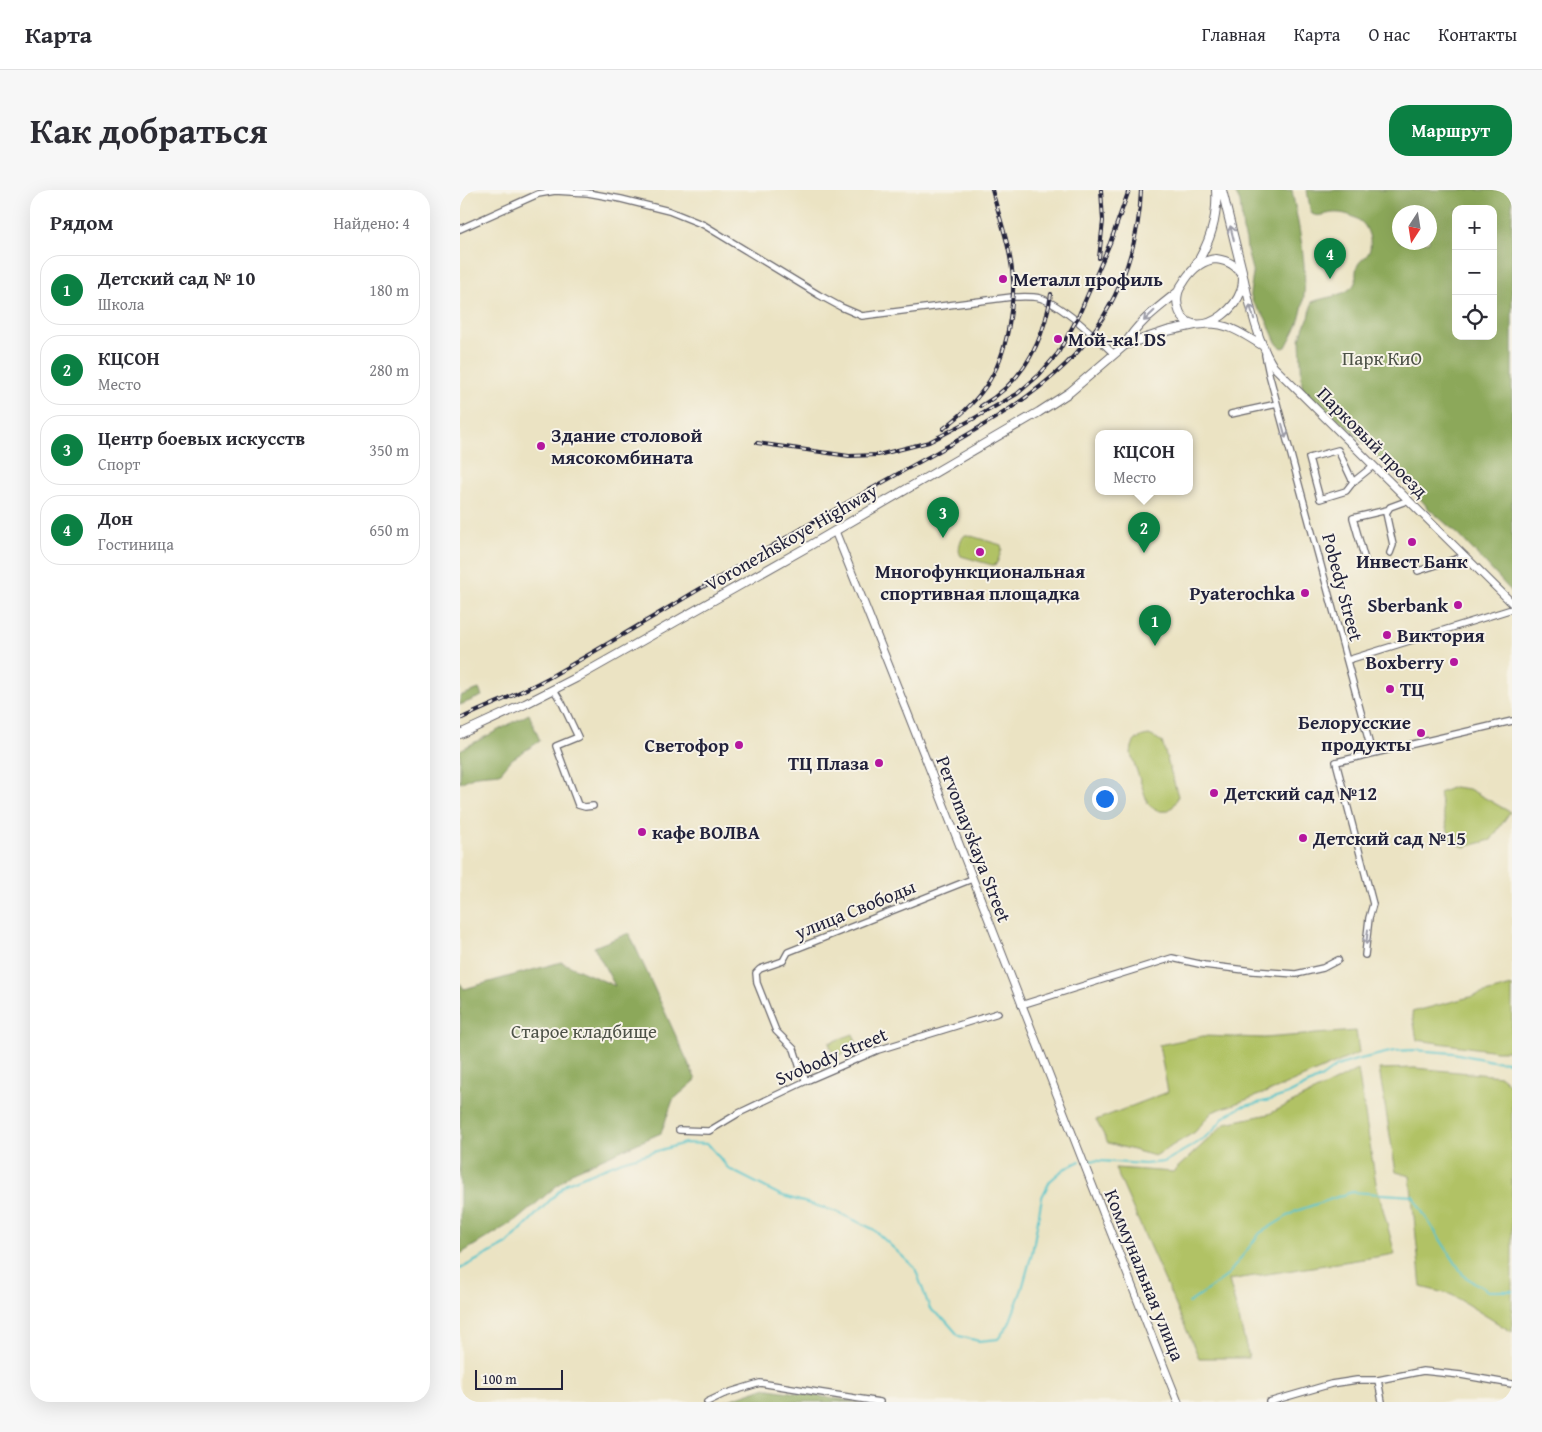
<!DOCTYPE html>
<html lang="ru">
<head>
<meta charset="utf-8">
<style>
	body { margin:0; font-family:"Gentium Book Plus",serif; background:#f7f7f7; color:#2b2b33 }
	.controls { position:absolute; right:15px; top:15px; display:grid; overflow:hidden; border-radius:10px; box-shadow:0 5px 20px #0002 }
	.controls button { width:45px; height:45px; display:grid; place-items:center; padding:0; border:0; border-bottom:1px solid #e1e1e2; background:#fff; color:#2b2b33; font:25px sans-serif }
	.compass { position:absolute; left:932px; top:15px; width:45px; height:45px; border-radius:50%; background:#fff; box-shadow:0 5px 20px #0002; rotate:192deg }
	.scale { position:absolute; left:15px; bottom:12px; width:88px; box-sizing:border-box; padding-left:5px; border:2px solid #22223b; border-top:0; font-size:14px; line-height:18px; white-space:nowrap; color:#22223b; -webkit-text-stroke:4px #f7f3e8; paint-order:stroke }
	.you { position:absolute; left:644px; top:608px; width:18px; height:18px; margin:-12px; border:4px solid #fff; border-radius:50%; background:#1a73e8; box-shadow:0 0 0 8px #1a73e833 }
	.badge { display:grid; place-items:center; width:32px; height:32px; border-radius:50%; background:#0b8043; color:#fff; font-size:16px; font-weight:700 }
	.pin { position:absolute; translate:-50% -41px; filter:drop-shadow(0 1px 2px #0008) }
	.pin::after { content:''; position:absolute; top:26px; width:18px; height:15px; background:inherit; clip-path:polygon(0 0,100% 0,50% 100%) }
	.popup { position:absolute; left:635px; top:240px; width:98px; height:65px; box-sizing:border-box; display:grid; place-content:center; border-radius:10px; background:#fff; filter:drop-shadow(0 1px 4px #0005); font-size:16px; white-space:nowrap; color:#7c7c81 }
	.popup b { font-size:19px; color:#2b2b33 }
	.popup::after { content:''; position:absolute; left:50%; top:100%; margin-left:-10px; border:10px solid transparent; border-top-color:#fff }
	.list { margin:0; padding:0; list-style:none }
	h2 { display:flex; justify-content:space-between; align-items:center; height:65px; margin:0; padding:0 20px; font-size:21px }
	h2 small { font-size:16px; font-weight:400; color:#7c7c81 }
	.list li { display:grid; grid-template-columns:32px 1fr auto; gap:15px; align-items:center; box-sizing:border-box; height:70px; margin:0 10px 10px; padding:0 10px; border:1px solid #e1e1e2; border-radius:20px }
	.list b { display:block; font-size:19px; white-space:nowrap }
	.list p { margin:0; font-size:16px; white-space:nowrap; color:#7c7c81 }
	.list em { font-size:16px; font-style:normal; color:#7c7c81 }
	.icon { flex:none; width:28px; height:28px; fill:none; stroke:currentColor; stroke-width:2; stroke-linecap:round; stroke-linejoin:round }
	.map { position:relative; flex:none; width:1052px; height:1212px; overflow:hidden; border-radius:20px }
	header { display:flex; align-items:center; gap:30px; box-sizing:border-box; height:70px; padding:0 25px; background:#fff; border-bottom:1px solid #e1e1e2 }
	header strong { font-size:24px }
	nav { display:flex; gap:28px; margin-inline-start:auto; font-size:18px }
	.intro { display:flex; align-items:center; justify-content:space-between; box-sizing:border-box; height:120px; padding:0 30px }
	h1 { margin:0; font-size:35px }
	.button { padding:12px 22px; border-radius:20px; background:#0b8043; color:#fff; font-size:18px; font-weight:700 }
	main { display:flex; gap:30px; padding:0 30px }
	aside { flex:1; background:#fff; border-radius:20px; box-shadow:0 5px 20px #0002 }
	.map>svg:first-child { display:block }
	.green { fill:#b1c265; stroke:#6a7250 }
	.forest { fill:#8ca85a; stroke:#57654a; fill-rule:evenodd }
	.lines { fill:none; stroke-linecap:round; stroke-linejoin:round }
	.stream { stroke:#56c4ca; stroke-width:2 }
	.minor-casing { stroke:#68666b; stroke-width:8 }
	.tertiary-casing { stroke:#68666b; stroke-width:9 }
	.secondary-casing { stroke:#68666b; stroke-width:10 }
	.minor { stroke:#fff; stroke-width:5.5 }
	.tertiary { stroke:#fff; stroke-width:7 }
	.secondary { stroke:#fff; stroke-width:8 }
	.rail-casing { stroke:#22223b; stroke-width:4 }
	.rail { stroke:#f7f3e8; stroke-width:2; stroke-dasharray:5.5; stroke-linecap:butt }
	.oneway { stroke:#9c9ca7 }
	.poi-dot { fill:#b5179e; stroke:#f7f3e8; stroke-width:2 }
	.labels { text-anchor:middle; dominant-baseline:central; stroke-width:4; stroke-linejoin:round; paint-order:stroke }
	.poi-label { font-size:19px; font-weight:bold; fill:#22223b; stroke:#f7f3e8; text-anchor:start }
	.park-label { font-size:19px; fill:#4d5248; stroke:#f7f3e8 }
	.street-label { font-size:19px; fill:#22223b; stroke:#f7f3e8 }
</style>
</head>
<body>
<header>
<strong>Карта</strong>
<nav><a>Главная</a><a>Карта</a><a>О нас</a><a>Контакты</a></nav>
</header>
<div class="intro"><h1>Как добраться</h1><a class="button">Маршрут</a></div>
<main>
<aside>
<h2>Рядом<small>Найдено: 4</small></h2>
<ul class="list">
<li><span class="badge">1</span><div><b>Детский сад № 10</b><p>Школа</p></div><em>180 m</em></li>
<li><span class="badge">2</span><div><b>КЦСОН</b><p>Место</p></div><em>280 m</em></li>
<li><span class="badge">3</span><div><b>Центр боевых искусств</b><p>Спорт</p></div><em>350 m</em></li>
<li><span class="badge">4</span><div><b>Дон</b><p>Гостиница</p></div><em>650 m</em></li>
</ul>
</aside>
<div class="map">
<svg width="1052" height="1212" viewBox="0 0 1052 1212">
	<rect width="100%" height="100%" fill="#f7f3e8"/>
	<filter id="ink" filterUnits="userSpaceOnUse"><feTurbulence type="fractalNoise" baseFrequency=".02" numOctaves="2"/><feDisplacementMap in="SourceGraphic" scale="10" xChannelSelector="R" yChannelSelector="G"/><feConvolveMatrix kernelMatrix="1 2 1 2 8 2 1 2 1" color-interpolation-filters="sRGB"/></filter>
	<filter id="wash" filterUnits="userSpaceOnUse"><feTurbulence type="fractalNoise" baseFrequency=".0096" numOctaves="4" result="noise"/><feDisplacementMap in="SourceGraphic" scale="20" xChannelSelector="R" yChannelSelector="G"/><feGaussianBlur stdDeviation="1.12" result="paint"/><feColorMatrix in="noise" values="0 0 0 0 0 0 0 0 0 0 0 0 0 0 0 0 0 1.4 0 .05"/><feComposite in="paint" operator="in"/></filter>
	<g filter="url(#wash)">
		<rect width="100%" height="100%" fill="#ebe3c3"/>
		<path class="green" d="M505 345H508L541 355 542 359 537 373 535 375H532L501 366C497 360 500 350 505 345Z
			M689 545 696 548 702 552 718 606C714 623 700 626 688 614L671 564C672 551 676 547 689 545Z
			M994 597 1009 599 1050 622 1031 650 1004 657 991 651 984 626 979 603Z
			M1052 796V861H1037L957 850 952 822Z
			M896 841 899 863 816 899 752 922 735 942 695 966 648 953 636 930 708 902 699 855 743 846 804 848Z
			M393 844 398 858 374 867 369 853Z
			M955 878 1041 886 1052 896V1142L992 1105 961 1097 950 986 936 982 919 879Z
			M898 880 916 993 935 1064 769 1090 789 1168H739L655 978 713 982 766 933 809 924Z"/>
		<path class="forest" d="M776 0H832C839 41 853 92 838 133 835 141 830 149 826 157L823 158 819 156 816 152 805 127 793 113 790 103 793 84 787 60 786 50 783 41 780 12 776 4Z
			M847 0H1052V402L999 345 969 319 955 303 937 287 888 238 869 222 846 205 842 197 840 149 844 136 849 128 852 112C864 107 881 107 891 98 899 91 894 85 897 77 899 70 906 68 909 62 913 53 908 36 900 31 891 24 878 21 867 24 861 25 858 27 852 24L850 19ZM996 19H1033V146H996ZM939 22H969V52H939Z
			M19 499 22 506 0 515V506Z
			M69 524 80 551 52 569 40 583 17 585 0 593V560Z
			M169 743 236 890 213 910 201 943 114 981 58 1029 0 1064V793L4 799 101 772 155 796 134 757Z
			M303 1198 398 1212H312L295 1210 263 1212Z"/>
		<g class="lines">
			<path class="stream" d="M625 970 685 974 704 972 737 953 752 942 764 927 781 917 810 910 828 904 862 887 877 876 896 870 934 861 954 860 993 863 1032 871 1052 872
				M0 1079 47 1054 107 993 162 971 225 953 248 954 269 979 320 1005 377 1022 413 1039 455 1078 470 1119 486 1131 499 1146 519 1151 538 1149 549 1134 562 1099 572 1063 582 1007 590 991 604 979 620 971
				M729 1113 767 1086 800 1043 836 1021 892 1002 953 1006 963 1023 1004 1086 1028 1101H1052"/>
		</g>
	</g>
	<g filter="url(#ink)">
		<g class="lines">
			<defs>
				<path id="minor" d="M0 39 78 4 95 1 128 3 161 9 209 21 244 35 359 105 381 117 402 126 552 107C561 107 571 106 580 108 600 114 638 148 654 164
					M805 165 809 184 912 563
					M771 224 817 214
					M893 292 886 301 860 309 849 268 878 260 893 292 913 276
					M930 363 933 355 926 323 930 317 949 310
					M905 370 893 328 927 320
					M958 381 1005 366
					M888 470 1052 419
					M94 500 102 513 118 547 96 556 118 615 125 617 133 616
					M905 765 909 728 913 714 876 572 1052 531
					M561 815 712 768 744 775 793 781 836 784 863 778 878 770
					M346 891 340 878 334 859 316 841 297 793 296 783 300 779 323 771 328 762 512 689
					M219 940 249 941 279 923 346 891 418 860 538 823
					M918 1190 922 1212
					M247 1212 264 1204 300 1193 420 1212
					M809 1212 871 1194 897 1190H918L963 1181 1001 1185 1052 1194"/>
				<path id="tertiary" d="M784 88C790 117 798 153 814 177L1052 413
					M745 134C770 133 784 145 804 157
					M375 341C492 630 602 922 718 1212"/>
				<path id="secondary" d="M762 0 782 81
					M756 69C769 71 776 75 783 86 783 91 783 96 781 101 775 118 753 138 733 134 720 131 715 115 718 103 719 98 723 94 725 90 733 78 742 70 756 69Z
					M735 76C750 53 758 28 756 0
					M665 155 707 141 735 135
					M0 544 65 514 116 488 349 356 579 222 610 202 665 155C677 133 699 117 718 102"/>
			</defs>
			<use href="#minor" class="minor-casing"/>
			<use href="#tertiary" class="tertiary-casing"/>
			<use href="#secondary" class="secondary-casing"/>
			<use href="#minor" class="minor"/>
			<use href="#tertiary" class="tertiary"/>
			<use href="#secondary" class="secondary"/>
			<defs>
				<path id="rail" d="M639 68 643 31 641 0
					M521 216C563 192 584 151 591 104
					M483 239C524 208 543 179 550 128 552 115 554 102 553 90 551 59 540 29 532 0
					M297 253 389 266 418 265 469 252 513 229 557 204 579 185 598 163 618 127 650 53 669 0
					M0 529C30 515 61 503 90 487 182 435 271 379 362 327 399 306 435 285 472 265 519 238 567 212 606 174 652 129 679 64 681 0"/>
			</defs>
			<use href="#rail" class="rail-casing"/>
			<use href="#rail" class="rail"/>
		</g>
		<defs><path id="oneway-shaft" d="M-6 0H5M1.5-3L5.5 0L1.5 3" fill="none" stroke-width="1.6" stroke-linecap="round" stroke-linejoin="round" transform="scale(1.25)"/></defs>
		<g class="oneway">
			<use href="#oneway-shaft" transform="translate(772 43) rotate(-104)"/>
			<use href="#oneway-shaft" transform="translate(792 122) rotate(-107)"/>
			<use href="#oneway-shaft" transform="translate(689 126) rotate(136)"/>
			<use href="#oneway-shaft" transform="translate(824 241) rotate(75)"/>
			<use href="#oneway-shaft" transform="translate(907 747) rotate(97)"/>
		</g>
	</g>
	<g class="poi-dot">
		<circle cx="543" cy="89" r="5"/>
		<circle cx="598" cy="149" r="5"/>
		<circle cx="81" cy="256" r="5"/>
		<circle cx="952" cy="352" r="5"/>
		<circle cx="520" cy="362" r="5"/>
		<circle cx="845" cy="403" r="5"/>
		<circle cx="998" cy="415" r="5"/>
		<circle cx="927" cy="445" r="5"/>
		<circle cx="994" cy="472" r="5"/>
		<circle cx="930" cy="499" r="5"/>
		<circle cx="961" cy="543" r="5"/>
		<circle cx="279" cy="555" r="5"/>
		<circle cx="419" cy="573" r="5"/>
		<circle cx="754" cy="603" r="5"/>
		<circle cx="182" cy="642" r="5"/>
		<circle cx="843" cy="648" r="5"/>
	</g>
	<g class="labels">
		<g class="poi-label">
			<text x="553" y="89">Металл профиль</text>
			<text x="608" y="149">Мой-ка! DS</text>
			<text x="91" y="245">Здание столовой<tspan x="91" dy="22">мясокомбината</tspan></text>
			<text x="952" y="371" text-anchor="middle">Инвест Банк</text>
			<text x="520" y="381" text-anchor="middle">Многофункциональная<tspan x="520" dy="22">спортивная площадка</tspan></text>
			<text x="835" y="403" text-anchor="end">Pyaterochka</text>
			<text x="988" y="415" text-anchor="end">Sberbank</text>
			<text x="937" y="445">Виктория</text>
			<text x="984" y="472" text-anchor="end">Boxberry</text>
			<text x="940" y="499">ТЦ</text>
			<text x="951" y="532" text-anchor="end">Белорусские<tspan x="951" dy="22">продукты</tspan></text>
			<text x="269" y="555" text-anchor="end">Светофор</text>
			<text x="409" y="573" text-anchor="end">ТЦ Плаза</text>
			<text x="764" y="603">Детский сад №12</text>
			<text x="192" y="642">кафе ВОЛВА</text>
			<text x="853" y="648">Детский сад №15</text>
		</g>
		<g class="park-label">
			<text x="922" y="168">Парк КиО</text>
			<text x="124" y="841">Старое кладбище</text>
		</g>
		<g class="street-label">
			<text transform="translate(913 252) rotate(45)">Парковый проезд</text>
			<text transform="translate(331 347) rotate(-30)">Voronezhskoye Highway</text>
			<text transform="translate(883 397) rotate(75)">Pobedy Street</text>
			<text transform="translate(514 649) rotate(69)">Pervomayskaya Street</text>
			<text transform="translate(395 719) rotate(-22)">улица Свободы</text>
			<text transform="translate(371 866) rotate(-23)">Svobody Street</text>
			<text transform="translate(685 1085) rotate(68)">Коммунальная улица</text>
		</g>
	</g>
</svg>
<div class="controls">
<button>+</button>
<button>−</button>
<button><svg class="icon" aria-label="locate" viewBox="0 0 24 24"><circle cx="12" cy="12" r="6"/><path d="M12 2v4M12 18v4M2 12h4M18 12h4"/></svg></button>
</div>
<svg class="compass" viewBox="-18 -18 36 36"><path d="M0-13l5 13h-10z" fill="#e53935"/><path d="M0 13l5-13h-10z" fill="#7c7c81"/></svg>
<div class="scale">100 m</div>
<div class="you"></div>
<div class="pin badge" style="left:695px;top:456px">1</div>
<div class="pin badge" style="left:684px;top:363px">2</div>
<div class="popup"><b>КЦСОН</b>Место</div>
<div class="pin badge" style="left:483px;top:348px">3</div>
<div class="pin badge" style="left:870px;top:89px">4</div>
</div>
</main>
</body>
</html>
